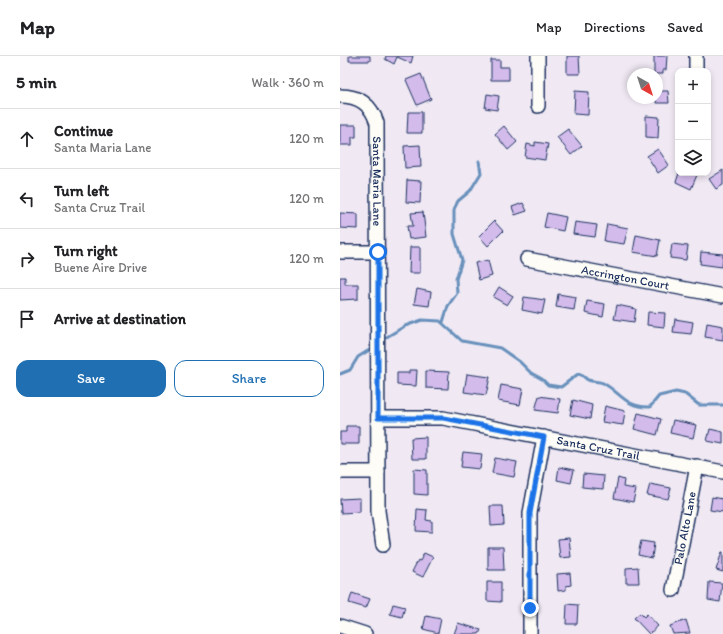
<!DOCTYPE html>
<html lang="en">
<head>
<meta charset="utf-8">
<style>
	body { margin:0; font-family:Itim,sans-serif; background:#f2f2f2; color:#202124 }
	.controls { position:absolute; right:12px; top:12px; display:grid; overflow:hidden; border-radius:8px; box-shadow:0 2px 6px #0003 }
	.controls button { width:36px; height:36px; display:grid; place-items:center; padding:0; border:0; border-bottom:1px solid #e0e0e0; background:#fff; color:#202124; font:20px sans-serif }
	.compass { position:absolute; left:287px; top:12px; width:36px; height:36px; border-radius:50%; background:#fff; box-shadow:0 2px 6px #0003; rotate:141deg }
	.stop { position:absolute; width:12px; height:12px; margin:-9px; border:3px solid #1a73e8; border-radius:50%; background:#fff }
	.stop.end { background:#1a73e8; border-color:#fff; box-shadow:0 1px 4px #0008 }
	.list { margin:0; padding:0; list-style:none }
	h2 { display:flex; justify-content:space-between; align-items:center; height:52px; margin:0; padding:0 16px; font-size:17px }
	h2 small { font-size:13px; font-weight:400; color:#757577 }
	.list li { display:grid; grid-template-columns:26px 1fr auto; gap:12px; align-items:center; box-sizing:border-box; height:60px; padding:0 16px; border-top:1px solid #e0e0e0 }
	.list b { display:block; font-size:15px; white-space:nowrap }
	.list p { margin:0; font-size:13px; white-space:nowrap; color:#757577 }
	.list em { font-size:13px; font-style:normal; color:#757577 }
	.actions { display:flex; gap:8px; padding:12px 16px }
	.actions a { flex:1; padding:9px 0; border:1px solid #1f6fb2; border-radius:12px; text-align:center; font-size:14px; color:#1f6fb2 }
	.actions .main { background:#1f6fb2; color:#fff }
	.icon { flex:none; width:22px; height:22px; fill:none; stroke:currentColor; stroke-width:2; stroke-linecap:round; stroke-linejoin:round }
	.map { position:relative; flex:none; width:383px; height:578px; overflow:hidden }
	header { display:flex; align-items:center; gap:24px; box-sizing:border-box; height:56px; padding:0 20px; background:#fff; border-bottom:1px solid #e0e0e0 }
	header strong { font-size:19px }
	nav { display:flex; gap:22px; margin-inline-start:auto; font-size:14px }
	main { display:flex }
	aside { flex:1; background:#fff }
	.map>svg:first-child { display:block }
	.lines { fill:none; stroke-linecap:round; stroke-linejoin:round }
	.stream { stroke:#6790bb; stroke-width:3 }
	.building { fill:#d3bcec; stroke:#1b2f5e }
	.minor-casing { stroke:#1b2f5e; stroke-width:16 }
	.minor { stroke:#fdfcf7; stroke-width:13 }
	.route { stroke:#1a73e8; stroke-width:5 }
	.labels { text-anchor:middle; dominant-baseline:central; stroke-width:3; stroke-linejoin:round; paint-order:stroke }
	.street-label { font-size:12px; fill:#1b2f5e; stroke:#fdfcf7 }
</style>
</head>
<body>
<header>
<strong>Map</strong>
<nav><a>Map</a><a>Directions</a><a>Saved</a></nav>
</header>
<main>
<aside>
<h2>5 min<small>Walk · 360 m</small></h2>
<ul class="list">
<li><svg class="icon" aria-label="ahead" viewBox="0 0 24 24"><path d="M12 20V5M6 11l6-6 6 6"/></svg><div><b>Continue</b><p>Santa Maria Lane</p></div><em>120 m</em></li>
<li><svg class="icon" aria-label="left" viewBox="0 0 24 24"><path d="M17 20v-9H6M10 6l-5 5 5 5"/></svg><div><b>Turn left</b><p>Santa Cruz Trail</p></div><em>120 m</em></li>
<li><svg class="icon" aria-label="right" viewBox="0 0 24 24"><path d="M7 20v-9h11M14 6l5 5-5 5"/></svg><div><b>Turn right</b><p>Buene Aire Drive</p></div><em>120 m</em></li>
<li><svg class="icon" aria-label="arrive" viewBox="0 0 24 24"><path d="M6 21V4h12l-3 4 3 4H6"/></svg><div><b>Arrive at destination</b></div></li>
</ul>
<div class="actions"><a class="main">Save</a><a>Share</a></div>
</aside>
<div class="map">
<svg width="383" height="578" viewBox="0 0 383 578">
	<rect width="100%" height="100%" fill="#f0e9f4"/>
	<filter id="ink" filterUnits="userSpaceOnUse"><feTurbulence type="fractalNoise" baseFrequency=".025" numOctaves="2"/><feDisplacementMap in="SourceGraphic" scale="8" xChannelSelector="R" yChannelSelector="G"/><feConvolveMatrix kernelMatrix="1 2 1 2 8 2 1 2 1" color-interpolation-filters="sRGB"/></filter>
	<g filter="url(#ink)">
		<g class="lines">
			<path class="stream" d="M103 266 108 250 117 237 116 223 122 204 114 178V153L118 145 130 135 141 117 139 105
				M45 282 65 270 82 264 100 265 122 285 160 292 180 306 191 317 202 323 208 329 221 331 238 318C243 318 244 322 248 324 253 326 259 325 263 327 281 337 286 352 310 351L319 340 336 336 345 338 359 349H383
				M0 318 10 314 18 301 31 293"/>
		</g>
		<path class="building" d="M9 0H30V5H9Z
			M46 0H73L71 7 57 1 54 8 45 3Z
			M227 0H239L240 18H227Z
			M314 0H327L326 14H323V18H314Z
			M151 4H160V11H169V24H151Z
			M81 18 91 43 77 49 66 24Z
			M235 35 249 36 248 59 234 58Z
			M317 35H328L329 47H316Z
			M147 38 159 40 157 54 145 52Z
			M68 56H82V77H67Z
			M306 60 319 61 318 82 306 81Z
			M0 69H16V81H12V89H0Z
			M164 70 177 86 168 94 155 78Z
			M228 73 242 90 231 99 217 81Z
			M195 86 208 88 205 104 185 101 187 88 195 90Z
			M80 89 81 111 65 112 64 90Z
			M318 93 329 109 318 117 307 100Z
			M383 114V129L376 133 369 123Z
			M339 117H352L357 119 351 133 336 126Z
			M67 124 81 125 80 147 66 146Z
			M183 147 187 155 175 159 172 151Z
			M83 156 86 181 69 183 67 170H73L71 157Z
			M0 157 18 158V173L0 172Z
			M207 157 226 161 223 175 204 171Z
			M154 165 163 175 148 190 139 180Z
			M235 166 257 169 255 181 233 178Z
			M267 168 288 172 284 188 264 185Z
			M296 179 320 184 317 200 293 196Z
			M332 188 348 190 346 204 330 202Z
			M70 191H80V217H69Z
			M361 196 383 198 382 211 360 208Z
			M148 204 152 220 139 224 135 207Z
			M0 221H5V228H18V243L0 244Z
			M159 231 173 240 167 249 153 241Z
			M77 233 91 236 89 250 74 248Z
			M218 238 236 241 234 254 216 251Z
			M184 241 205 244 202 258 182 254Z
			M247 245 265 248 263 261 245 257Z
			M277 249 296 253 294 266 274 263Z
			M308 256 325 257 324 271 307 269Z
			M335 263 353 266 351 278 333 276Z
			M367 267 383 270V284L365 281Z
			M69 314H77L76 330 57 329V317H69Z
			M86 315 109 316 108 333 86 332Z
			M127 318 150 321 146 339 124 336Z
			M161 329 183 333 180 349 158 345Z
			M199 340 220 343 218 357 195 354Z
			M233 344 252 349 250 363 230 359Z
			M265 350 285 355 283 369 262 366Z
			M298 357 321 363 317 379 294 373Z
			M333 364 356 369 353 382 330 377Z
			M6 370H19V388H0V376H6Z
			M370 373 383 376V388L367 385Z
			M86 381V403H72L71 382Z
			M123 396 142 398 140 413 121 411Z
			M155 402 177 406 174 421 152 417Z
			M219 411 234 414 231 427 217 424Z
			M74 413 87 414V439L74 438Z
			M243 418 264 420 263 433 242 431Z
			M278 422 284 424 283 431 296 433 293 446 274 442Z
			M310 428 331 432 328 443 307 439Z
			M372 441 383 443V456L370 454Z
			M20 442V456L1 457 0 443Z
			M150 450H163L164 469 151 470Z
			M77 453 87 454 86 464 92 465V476L76 475Z
			M229 482 231 501 220 502 218 483Z
			M301 485 314 487 312 502 298 499Z
			M148 491H163L164 514H148Z
			M382 496H383V516L376 514Z
			M84 497 93 501 83 521 72 516 78 504 80 505Z
			M298 511 299 527H286V512Z
			M230 517 231 529 226 530V534L218 535 217 518Z
			M147 526H161V546L147 545Z
			M369 526 382 527 380 546 368 544Z
			M12 537 30 543 26 552 9 547Z
			M53 548 65 551 62 561 50 558Z
			M227 548 238 549 237 568H226Z
			M300 557 304 561 307 558 318 570 309 578 294 562Z
			M86 560 101 563 98 577 83 573Z
			M346 564 350 577 333 578 330 570Z
			M118 567 141 574 139 578H114Z"/>
		<g class="lines">
			<defs>
				<g id="minor">
					<path d="M198 0V50"/>
					<path d="M356 0V15"/>
					<path id="s1" d="M0 40C19 40 31 48 37 67L38 455 43 489"/>
					<path d="M0 196H38"/>
					<path id="s2" d="M187 203 383 240"/>
					<path id="s3" d="M38 362H103L383 416"/>
					<path d="M0 416H38"/>
					<path id="s4" d="M333 534 357 410"/>
					<path d="M0 570 25 578"/>
					<path d="M190 578V457L204 381"/>
				</g>
			</defs>
			<use href="#minor" class="minor-casing"/>
			<use href="#minor" class="minor"/>
		</g>
	</g>
	<g class="lines" filter="url(#ink)">
		<path class="route" d="M38 196V362H103L204 381 190 457V552"/>
	</g>
	<g class="labels">
		<g class="street-label">
			<text stroke="none"><textPath href="#s1" startOffset="108">Santa Maria Lane</textPath></text>
			<text stroke="none"><textPath href="#s2" startOffset="100">Accrington Court</textPath></text>
			<text stroke="none"><textPath href="#s3" startOffset="223">Santa Cruz Trail</textPath></text>
			<text stroke="none"><textPath href="#s4" startOffset="63">Palo Alto Lane</textPath></text>
		</g>
	</g>
</svg>
<div class="controls">
<button>+</button>
<button>−</button>
<button><svg class="icon" aria-label="layers" viewBox="0 0 24 24"><path d="M12 4l9 5-9 5-9-5zM3 14l9 5 9-5"/></svg></button>
</div>
<svg class="compass" viewBox="-18 -18 36 36"><path d="M0-13l5 13h-10z" fill="#e53935"/><path d="M0 13l5-13h-10z" fill="#757577"/></svg>
<div class="stop" style="left:38px;top:196px"></div>
<div class="stop end" style="left:190px;top:552px"></div>
</div>
</main>
</body>
</html>
